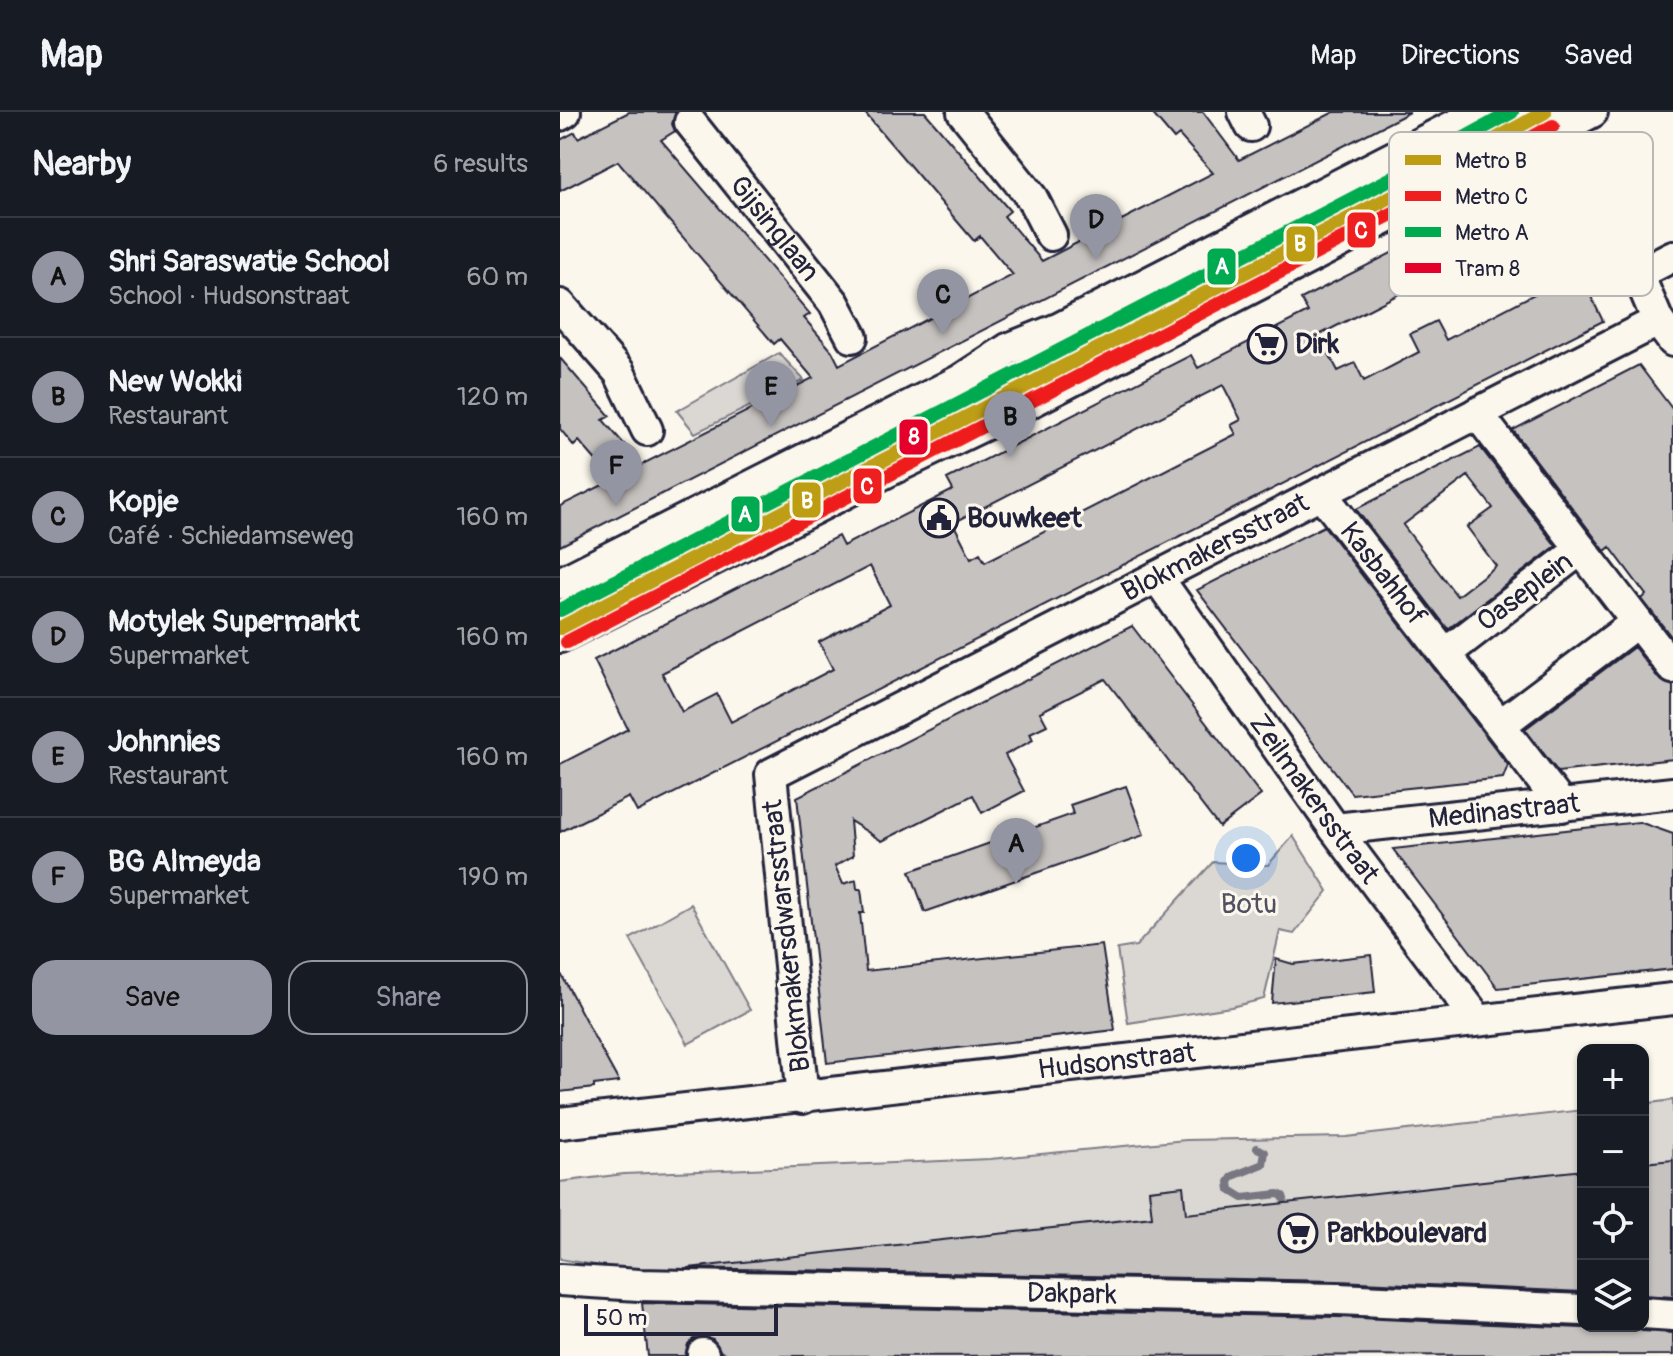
<!DOCTYPE html>
<html lang="en">
<head>
<meta charset="utf-8">
<style>
	body { margin:0; font-family:Pangolin,sans-serif; background:#242831; color:#f1f3f6 }
	.controls { position:absolute; right:24px; bottom:24px; display:grid; overflow:hidden; border-radius:16px; box-shadow:0 2px 6px #0004 }
	.controls button { width:72px; height:72px; display:grid; place-items:center; padding:0; border:0; border-bottom:2px solid #363941; background:#171b24; color:#f1f3f6; font:40px sans-serif }
	.scale { position:absolute; left:24px; bottom:20px; width:194px; box-sizing:border-box; padding-left:8px; border:4px solid #22223b; border-top:0; font-size:22px; line-height:28px; white-space:nowrap; color:#22223b; -webkit-text-stroke:6px #fbf7ec; paint-order:stroke }
	.you { position:absolute; left:686px; top:746px; width:28px; height:28px; margin:-20px; border:6px solid #fff; border-radius:50%; background:#1a73e8; box-shadow:0 0 0 12px #1a73e833 }
	.badge { display:grid; place-items:center; width:52px; height:52px; border-radius:50%; background:#9495a2; color:#111; font-size:26px; font-weight:700 }
	.pin { position:absolute; translate:-50% -66px; filter:drop-shadow(0 2px 4px #0008) }
	.pin::after { content:''; position:absolute; top:42px; width:28px; height:24px; background:inherit; clip-path:polygon(0 0,100% 0,50% 100%) }
	.list { margin:0; padding:0; list-style:none }
	h2 { display:flex; justify-content:space-between; align-items:center; height:104px; margin:0; padding:0 32px; font-size:34px }
	h2 small { font-size:26px; font-weight:400; color:#9ea1a6 }
	.list li { display:grid; grid-template-columns:52px 1fr auto; gap:24px; align-items:center; box-sizing:border-box; height:120px; padding:0 32px; border-top:2px solid #363941 }
	.list b { display:block; font-size:30px; white-space:nowrap }
	.list p { margin:0; font-size:26px; white-space:nowrap; color:#9ea1a6 }
	.list em { font-size:26px; font-style:normal; color:#9ea1a6 }
	.actions { display:flex; gap:16px; padding:24px 32px }
	.actions a { flex:1; padding:18px 0; border:2px solid #9495a2; border-radius:24px; text-align:center; font-size:28px; color:#9495a2 }
	.actions .main { background:#9495a2; color:#111 }
	.icon { flex:none; width:44px; height:44px; fill:none; stroke:currentColor; stroke-width:2; stroke-linecap:round; stroke-linejoin:round }
	.map { position:relative; flex:none; width:1113px; height:1244px; overflow:hidden }
	header { display:flex; align-items:center; gap:48px; box-sizing:border-box; height:112px; padding:0 40px; background:#171b24; border-bottom:2px solid #363941 }
	header strong { font-size:38px }
	nav { display:flex; gap:44px; margin-inline-start:auto; font-size:28px }
	main { display:flex }
	aside { flex:1; background:#171b24 }
	.map>svg:first-child { display:block }
	.green { fill:#dbd8d3; stroke:#7e7d87; stroke-width:2 }
	.lines { fill:none; stroke-linecap:round; stroke-linejoin:round }
	.stream { stroke:#787681; stroke-width:8 }
	.building { fill:#c6c2c0; stroke:#22223b; stroke-width:2; fill-rule:evenodd }
	.minor-casing { stroke:#22223b; stroke-width:36 }
	.minor { stroke:#fbf7ec; stroke-width:30 }
	.tram-1-casing { stroke:#fbf7ec; stroke-width:18 }
	.tram-1 { stroke:#e4002b; stroke-width:12 }
	.metro-1-casing { stroke:#fbf7ec; stroke-width:20 }
	.metro-2-casing { stroke:#fbf7ec; stroke-width:20 }
	.metro-3-casing { stroke:#fbf7ec; stroke-width:20 }
	.metro-1 { stroke:#bd9e12; stroke-width:14 }
	.metro-2 { stroke:#ef1f1f; stroke-width:14 }
	.metro-3 { stroke:#00aa50; stroke-width:14 }
	.labels { text-anchor:middle; dominant-baseline:central; stroke-width:6; stroke-linejoin:round; paint-order:stroke }
	.street-label { font-size:28px; fill:#22223b; stroke:#fbf7ec }
	.poi-label { font-size:28px; font-weight:bold; fill:#22223b; stroke:#fbf7ec; text-anchor:start }
	.park-label { font-size:28px; fill:#505061; stroke:#fbf7ec }
	.key { fill:#fbf7ec; stroke:#bab7b7; stroke-width:2 }
	.key-label { font-size:22px; fill:#22223b }
	.line-badge { stroke:#fbf7ec; stroke-width:3 }
	.badge-label { font-size:22px; text-anchor:middle; font-weight:bold; fill:#fff }
</style>
</head>
<body>
<header>
<strong>Map</strong>
<nav><a>Map</a><a>Directions</a><a>Saved</a></nav>
</header>
<main>
<aside>
<h2>Nearby<small>6 results</small></h2>
<ul class="list">
<li><span class="badge">A</span><div><b>Shri Saraswatie School</b><p>School · Hudsonstraat</p></div><em>60 m</em></li>
<li><span class="badge">B</span><div><b>New Wokki</b><p>Restaurant</p></div><em>120 m</em></li>
<li><span class="badge">C</span><div><b>Kopje</b><p>Café · Schiedamseweg</p></div><em>160 m</em></li>
<li><span class="badge">D</span><div><b>Motylek Supermarkt</b><p>Supermarket</p></div><em>160 m</em></li>
<li><span class="badge">E</span><div><b>Johnnies</b><p>Restaurant</p></div><em>160 m</em></li>
<li><span class="badge">F</span><div><b>BG Almeyda</b><p>Supermarket</p></div><em>190 m</em></li>
</ul>
<div class="actions"><a class="main">Save</a><a>Share</a></div>
</aside>
<div class="map">
<svg width="1113" height="1244" viewBox="0 0 1113 1244">
	<rect width="100%" height="100%" fill="#fbf7ec"/>
	<filter id="ink" filterUnits="userSpaceOnUse"><feTurbulence type="fractalNoise" baseFrequency=".0125" numOctaves="2"/><feDisplacementMap in="SourceGraphic" scale="16" xChannelSelector="R" yChannelSelector="G"/><feConvolveMatrix kernelMatrix="1 2 1 2 8 2 1 2 1" color-interpolation-filters="sRGB"/></filter>
	<g filter="url(#ink)">
		<path class="green" d="M219 241 244 268 135 321 117 299Z
			M733 724 768 779 734 822 720 819 704 887 671 895 568 911 557 837 576 834 653 750 708 753Z
			M131 792 190 898 128 932 70 827Z
			M1113 988V1189H1083V992Z
			M1023 998V1187L64 1158 0 1147V1070L64 1062 430 1047 626 1028 786 1025Z"/>
		<g class="lines">
			<path class="stream" d="M697 1036 705 1040 703 1052 673 1064 669 1070 670 1078 683 1086 718 1082 723 1084 724 1087"/>
		</g>
		<path class="building" d="M69 0H116L112 12 115 19 101 28 250 202 244 206 272 239 279 253 453 163 420 124 414 129 304 0H365L450 99 444 104 482 149 653 61 619 23 614 27 591 0H643L679 48 774 0H850L0 434V394L53 368 19 329 14 334 0 317V246L50 304 43 308 71 340 79 354 253 266 220 227 214 232 58 49 0 79V28L15 20 18 26Z
			M985 63 1003 98 759 223 778 259 795 251 804 269 859 240 850 222 876 209 886 228 982 178 975 163 994 154 1001 168 1010 157 1017 171 1023 168 1043 209 77 700 69 685 0 720V652L68 617 34 548 278 424 283 434 393 378 387 367 631 243 638 256 748 200 741 187ZM663 273 681 308 671 313 676 322 425 450 420 441 411 446 393 411ZM310 454 330 493 259 530 273 557 171 610 157 582 122 600 102 561Z
			M1079 253 1113 298V527L1082 487 1086 483 1050 435 1045 439 953 318Z
			M920 335 996 434 888 517 796 397ZM908 364 933 396 907 415 936 454 897 484 843 413Z
			M764 414 948 653 943 666 792 682 637 478Z
			M572 514 701 683 659 715 545 567 480 600 487 613 470 621 473 628 445 643 464 679 422 701 413 683 322 729 290 709 293 744 275 754 283 772 296 768 297 777H301L304 801H300L306 859 542 833 555 918 267 951 237 685Z
			M1074 535 1099 567 1113 574V647L998 660 965 617Z
			M566 674 584 723 365 800 350 759 513 702 510 693Z
			M1079 710 1113 722V857L938 876 833 737Z
			M811 843 815 880 712 891 716 847 733 852Z
			M0 860 37 930 59 970 34 973V976L0 980Z
			M1113 1048V1185L1083 1183V1051Z
			M1023 1058V1180L778 1169 128 1156 592 1105 589 1078 623 1074 626 1102Z
			M82 1191 777 1205 1022 1216 1071 1214 1082 1219 1113 1221V1243L173 1244 161 1240 153 1227 142 1224 133 1227 128 1232 125 1244H88Z"/>
		<g class="lines">
			<defs>
				<g id="minor">
					<path d="M403 0 472 86 491 123"/>
					<path d="M684 0 691 14"/>
					<path d="M993 1 1078 162 1098 209 1113 229"/>
					<path d="M0 3 5 0"/>
					<path id="s1" d="M130 10 274 191 292 225"/>
					<path d="M1078 162 1113 144"/>
					<path d="M0 193 59 260 87 318"/>
					<path d="M917 301 1021 437"/>
					<path id="s2" d="M761 381 885 542"/>
					<path id="s3" d="M597 465 775 717 917 907"/>
					<path d="M0 471 399 269 448 237 498 217 921 0"/>
					<path d="M1077 510 1113 556"/>
					<path d="M0 525 326 360 455 298 1032 0"/>
					<path d="M940 613 1077 510 1021 437 885 542 1002 694"/>
					<path id="s4" d="M775 717 1113 681"/>
					<path id="s5" d="M243 986 211 662 1098 209"/>
					<path id="s6" d="M0 1011 1113 887"/>
					<path id="s7" d="M0 1168 79 1173 778 1187 1023 1198"/>
					<path d="M1083 1201 1113 1203"/>
					<path d="M143 1242V1244"/>
				</g>
			</defs>
			<use href="#minor" class="minor-casing"/>
			<use href="#minor" class="minor"/>
			<defs>
				<path id="tram-1" d="M0 506 988 0"/>
			</defs>
			<use href="#tram-1" class="tram-1-casing"/>
			<use href="#tram-1" class="tram-1"/>
			<defs>
				<path id="metro-1" d="M0 516 840 80 985 0"/>
				<path id="metro-2" d="M7 530 847 94 993 14"/>
				<path id="metro-3" d="M0 498 832 66 952 0"/>
			</defs>
			<use href="#metro-1" class="metro-1-casing"/>
			<use href="#metro-2" class="metro-2-casing"/>
			<use href="#metro-3" class="metro-3-casing"/>
			<use href="#metro-1" class="metro-1"/>
			<use href="#metro-2" class="metro-2"/>
			<use href="#metro-3" class="metro-3"/>
		</g>
	</g>
	<defs>
		<symbol id="supermarket-ring" viewBox="-11 -11 22 22"><circle r="9.5" fill="#fbf7ec" stroke="#22223b" stroke-width="1.5"/><path d="M-6-5.5h2.5l.6 2H6L4.5 2H-2.5L-4.4-4H-6ZM-1.5 3.2a1.3 1.3 0 1 0 .1 0ZM3 3.2a1.3 1.3 0 1 0 .1 0Z" fill="#22223b"/></symbol>
		<symbol id="civic-ring" viewBox="-11 -11 22 22"><circle r="9.5" fill="#fbf7ec" stroke="#22223b" stroke-width="1.5"/><path d="M-.6-6.5H3V-4.5H.6V-3L4-1V1h2V6H-6V1h2V-1L-.6-3ZM-1.2 2.5V6h2.4V2.5Z" fill="#22223b"/></symbol>
	</defs>
	<g fill-rule="evenodd">
		<use href="#supermarket-ring" x="685" y="210" width="44" height="44"/>
		<use href="#civic-ring" x="357" y="384" width="44" height="44"/>
		<use href="#supermarket-ring" x="716" y="1099" width="44" height="44"/>
	</g>
	<g class="labels">
		<g class="street-label">
			<text stroke="none"><textPath href="#s1" startOffset="136">Gijsinglaan</textPath></text>
			<text stroke="none"><textPath href="#s5" startOffset="824">Blokmakersstraat</textPath></text>
			<text stroke="none"><textPath href="#s2" startOffset="102">Kasbahhof</textPath></text>
			<text transform="translate(965 480) rotate(-37)">Oaseplein</text>
			<text stroke="none"><textPath href="#s3" startOffset="272">Zeilmakersstraat</textPath></text>
			<text stroke="none"><textPath href="#s4" startOffset="170">Medinastraat</textPath></text>
			<text transform="translate(227 824) rotate(-96)">Blokmakersdwarsstraat</text>
			<text stroke="none"><textPath href="#s6" startOffset="560">Hudsonstraat</textPath></text>
			<text stroke="none"><textPath href="#s7" startOffset="512">Dakpark</textPath></text>
		</g>
		<g class="poi-label">
			<text x="735" y="232">Dirk</text>
			<text x="407" y="406">Bouwkeet</text>
			<text x="766" y="1121">Parkboulevard</text>
		</g>
		<g class="park-label">
			<text x="689" y="792">Botu</text>
		</g>
	</g>
	<rect x="829" y="20" width="264" height="164" rx="12" class="key"/>
	<rect x="845" y="43" width="36" height="10" fill="#bd9e12"/>
	<rect x="845" y="79" width="36" height="10" fill="#ef1f1f"/>
	<rect x="845" y="115" width="36" height="10" fill="#00aa50"/>
	<rect x="845" y="151" width="36" height="10" fill="#e4002b"/>
	<g class="key-label">
		<text x="895" y="56">Metro B</text>
		<text x="895" y="92">Metro C</text>
		<text x="895" y="128">Metro A</text>
		<text x="895" y="164">Tram 8</text>
	</g>
	<g class="line-badge">
		<rect x="786" y="99" width="31" height="38" rx="8" fill="#ef1f1f"/>
		<rect x="725" y="113" width="31" height="38" rx="8" fill="#bd9e12"/>
		<rect x="646" y="135" width="31" height="39" rx="8" fill="#00aa50"/>
		<rect x="338" y="306" width="31" height="38" rx="8" fill="#e4002b"/>
		<rect x="292" y="355" width="31" height="38" rx="8" fill="#ef1f1f"/>
		<rect x="231" y="369" width="31" height="38" rx="8" fill="#bd9e12"/>
		<rect x="170" y="383" width="31" height="38" rx="8" fill="#00aa50"/>
	</g>
	<g class="badge-label">
		<text x="801" y="126">C</text>
		<text x="740" y="139">B</text>
		<text x="662" y="162">A</text>
		<text x="354" y="332">8</text>
		<text x="307" y="382">C</text>
		<text x="247" y="396">B</text>
		<text x="185" y="410">A</text>
	</g>
</svg>
<div class="controls">
<button>+</button>
<button>−</button>
<button><svg class="icon" aria-label="locate" viewBox="0 0 24 24"><circle cx="12" cy="12" r="6"/><path d="M12 2v4M12 18v4M2 12h4M18 12h4"/></svg></button>
<button><svg class="icon" aria-label="layers" viewBox="0 0 24 24"><path d="M12 4l9 5-9 5-9-5zM3 14l9 5 9-5"/></svg></button>
</div>
<div class="scale">50 m</div>
<div class="you"></div>
<div class="pin badge" style="left:456px;top:772px">A</div>
<div class="pin badge" style="left:450px;top:345px">B</div>
<div class="pin badge" style="left:383px;top:223px">C</div>
<div class="pin badge" style="left:536px;top:148px">D</div>
<div class="pin badge" style="left:211px;top:315px">E</div>
<div class="pin badge" style="left:56px;top:394px">F</div>
</div>
</main>
</body>
</html>
